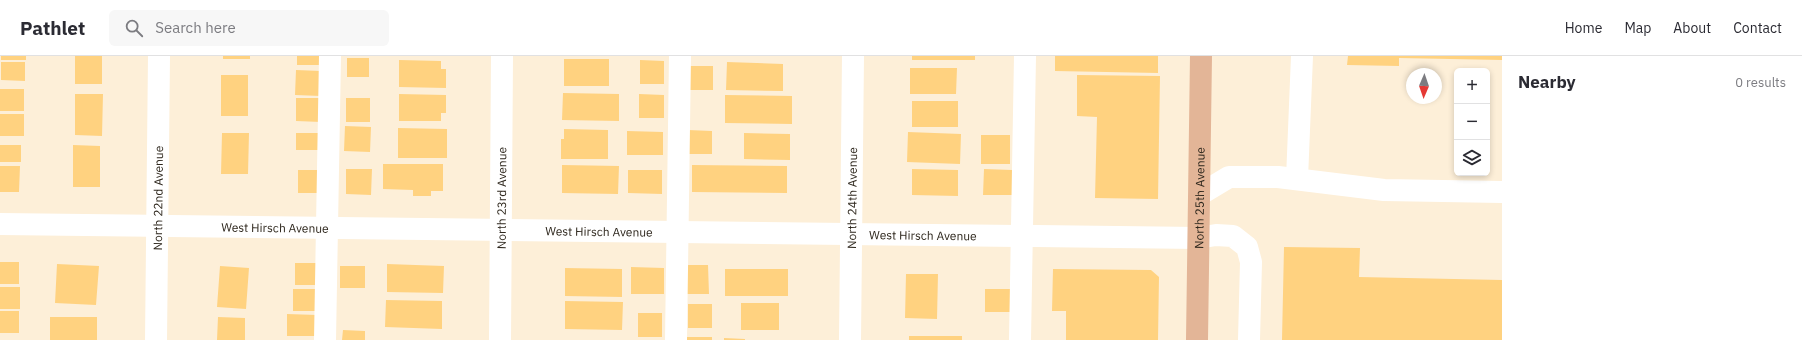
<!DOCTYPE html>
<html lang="en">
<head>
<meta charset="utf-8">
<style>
	body { margin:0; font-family:"IBM Plex Sans",sans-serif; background:#f7f7f7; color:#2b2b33 }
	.controls { position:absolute; right:12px; top:12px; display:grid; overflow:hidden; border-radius:6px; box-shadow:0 2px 6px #0003 }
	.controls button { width:36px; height:36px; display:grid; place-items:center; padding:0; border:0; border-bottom:1px solid #e1e1e2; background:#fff; color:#2b2b33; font:20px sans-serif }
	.compass { position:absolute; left:1406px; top:12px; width:36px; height:36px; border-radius:50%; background:#fff; box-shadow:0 2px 6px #0003; rotate:182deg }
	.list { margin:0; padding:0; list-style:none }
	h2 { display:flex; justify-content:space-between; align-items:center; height:52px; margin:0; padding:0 16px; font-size:17px }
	h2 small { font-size:13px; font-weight:400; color:#7c7c81 }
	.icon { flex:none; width:22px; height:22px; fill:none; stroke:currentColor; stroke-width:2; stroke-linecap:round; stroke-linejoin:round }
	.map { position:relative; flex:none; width:1502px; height:284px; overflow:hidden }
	header { display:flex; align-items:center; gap:24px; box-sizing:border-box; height:56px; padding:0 20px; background:#fff; border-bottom:1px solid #e1e1e2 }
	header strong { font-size:19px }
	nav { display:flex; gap:22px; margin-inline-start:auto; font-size:14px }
	.search { width:280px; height:36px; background:#f7f7f7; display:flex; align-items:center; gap:10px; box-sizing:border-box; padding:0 14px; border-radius:6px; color:#7c7c81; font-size:15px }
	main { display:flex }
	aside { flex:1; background:#fff }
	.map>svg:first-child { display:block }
	.building { fill:#ffd280 }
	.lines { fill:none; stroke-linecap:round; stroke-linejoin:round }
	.minor { stroke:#fff; stroke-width:22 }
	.major { stroke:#e3b597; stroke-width:22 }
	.labels { text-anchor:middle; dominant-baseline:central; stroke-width:3; stroke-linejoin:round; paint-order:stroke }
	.street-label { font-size:12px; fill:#2d261c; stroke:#fdefd8 }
</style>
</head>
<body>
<header>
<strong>Pathlet</strong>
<div class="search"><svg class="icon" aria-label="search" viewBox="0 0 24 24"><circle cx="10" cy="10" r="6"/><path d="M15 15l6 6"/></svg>Search here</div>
<nav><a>Home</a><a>Map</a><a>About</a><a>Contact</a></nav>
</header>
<main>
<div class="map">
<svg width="1502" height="284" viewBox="0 0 1502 284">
	<rect width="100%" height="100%" fill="#fdefd8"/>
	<path class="building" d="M1 0H26V4H1Z
		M75 0H102V28H75Z
		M223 0H250V3H223Z
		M297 0H322V9H297Z
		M912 0H975V4H912Z
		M1055 0H1158V17L1055 15Z
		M1348 0H1502V4L1399 2V10L1347 9Z
		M347 2H369V21H347Z
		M564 3H609V30H564Z
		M399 4 441 5V13H446V32L399 31Z
		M640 4 664 5V28H640Z
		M1 6H25V25L1 24Z
		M727 6 783 8V35L726 34Z
		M689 10H713V34H689Z
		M910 12H957L956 38H910Z
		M296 14 321 15V40L295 39Z
		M221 19H248V60H221Z
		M1077 19 1160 20 1158 143 1095 142 1097 61 1077 60Z
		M0 33H24V55H0Z
		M563 37 619 38V65L562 64Z
		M75 38H103L102 80 75 79Z
		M399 38 446 39V57H441V65H399Z
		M639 38 664 39V62H639Z
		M725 39 792 40V68L725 67Z
		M296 42H321V66L296 65Z
		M346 42H370V66H346Z
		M912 45H958V71H912Z
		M0 58H24V80H0Z
		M345 70 371 71 370 96 344 95Z
		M398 72 447 73V102H398Z
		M564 73 608 74V103H561V83H564Z
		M688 74 712 75V98H687Z
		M627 75 663 76V99H627Z
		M908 76 961 78 960 108 907 106Z
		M222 77H249L248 118H221Z
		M296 77H318V94H296Z
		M744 77 790 78V104L744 103Z
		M981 79H1010V108H981Z
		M0 89H21V106H0Z
		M73 89 100 90V131H73Z
		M383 108H443V135H431V140H413V134L383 133Z
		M562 109 619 110 618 138 562 137Z
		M692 109 787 110V137L692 136Z
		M0 110H20L19 136H0Z
		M346 113H372L371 139 346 138Z
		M912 113 958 114V140L912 139Z
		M984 113 1012 114V139H983Z
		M298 114H323V137H298Z
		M628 114H662V138L628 137Z
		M1284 191 1360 192 1359 221 1502 224V284H1282Z
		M0 206H19V228H0Z
		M295 207H319V229H295Z
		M57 208 99 210 96 249 55 247Z
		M387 208 444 210 443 237 387 236Z
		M685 209H708L709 238H685Z
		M220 210 249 212 246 253 217 251Z
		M340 210H365V232H340Z
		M631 211 664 212V238H631Z
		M565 212 622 213V241L565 240Z
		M725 213H788V240H725Z
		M1053 213 1151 214 1159 221 1158 284H1066V255H1052Z
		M906 218H938L937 263 905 262Z
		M0 231H20V253H0Z
		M293 233H317V255H293Z
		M985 233H1010V256H985Z
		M386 244 442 245V273L385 271Z
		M565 245 623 246 622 274 565 273Z
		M741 247H779V274H741Z
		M688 248H712V272H688Z
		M0 255H19V277H0Z
		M638 257H662V281H638Z
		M287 258 317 259V280H287Z
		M50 261H97V284H50Z
		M218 261 245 262V284H217Z
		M343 274 365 275V284H342Z
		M909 280H962V284H909Z
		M687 281H712V284H687Z
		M724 282 745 283V284H724Z"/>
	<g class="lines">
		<g class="minor">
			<path d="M1297 123 1302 0"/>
			<path d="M1199 139 1229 121H1278L1384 134 1502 136"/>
			<path id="s1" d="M0 168 1198 182 1216 179 1233 180 1247 191 1251 206 1249 284"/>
			<path id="s2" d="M156 284 159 0"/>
			<path d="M325 284 330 0"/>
			<path id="s3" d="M500 284 502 0"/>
			<path d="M676 284 680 0"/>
			<path id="s4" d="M850 284 853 0"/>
			<path d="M1020 284 1025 0"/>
		</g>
		<path class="major" id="s5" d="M1197 284 1201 0"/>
	</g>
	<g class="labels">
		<g class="street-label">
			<text stroke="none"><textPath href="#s2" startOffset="142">North 22nd Avenue</textPath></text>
			<text stroke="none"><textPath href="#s3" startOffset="142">North 23rd Avenue</textPath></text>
			<text stroke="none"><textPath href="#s4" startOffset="142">North 24th Avenue</textPath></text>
			<text stroke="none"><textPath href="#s5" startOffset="142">North 25th Avenue</textPath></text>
			<text stroke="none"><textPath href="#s1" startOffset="275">West Hirsch Avenue</textPath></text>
			<text stroke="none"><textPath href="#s1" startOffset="599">West Hirsch Avenue</textPath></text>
			<text stroke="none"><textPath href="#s1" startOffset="923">West Hirsch Avenue</textPath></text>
		</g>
	</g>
</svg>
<div class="controls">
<button>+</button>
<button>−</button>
<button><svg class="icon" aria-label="layers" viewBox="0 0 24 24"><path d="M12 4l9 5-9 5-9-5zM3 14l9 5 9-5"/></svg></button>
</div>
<svg class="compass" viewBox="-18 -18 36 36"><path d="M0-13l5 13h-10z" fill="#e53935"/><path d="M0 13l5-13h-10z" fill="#7c7c81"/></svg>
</div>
<aside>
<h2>Nearby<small>0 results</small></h2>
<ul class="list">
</ul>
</aside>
</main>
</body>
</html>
